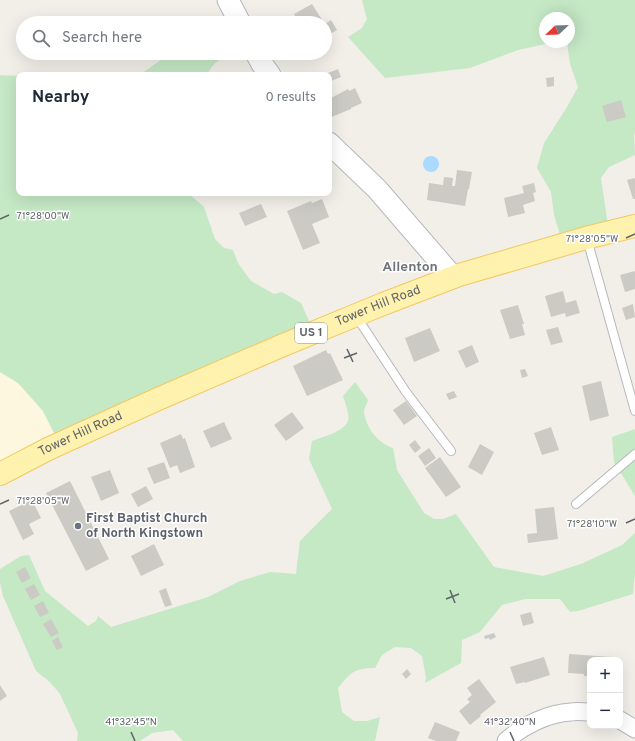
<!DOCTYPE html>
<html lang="en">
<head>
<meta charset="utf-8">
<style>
	body { margin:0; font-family:Overpass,sans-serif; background:#f2f2f3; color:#1f2937 }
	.controls { position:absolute; right:12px; bottom:12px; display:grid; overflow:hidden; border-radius:8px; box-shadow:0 4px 16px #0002 }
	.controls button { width:36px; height:36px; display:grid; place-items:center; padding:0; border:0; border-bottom:1px solid #e0e1e3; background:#fff; color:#1f2937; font:20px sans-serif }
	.compass { position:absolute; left:539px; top:12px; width:36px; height:36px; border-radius:50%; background:#fff; box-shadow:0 4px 16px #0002; rotate:247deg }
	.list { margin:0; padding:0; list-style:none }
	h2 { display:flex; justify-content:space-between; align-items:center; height:52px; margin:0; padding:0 16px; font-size:17px }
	h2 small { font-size:13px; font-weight:400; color:#747a83 }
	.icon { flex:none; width:22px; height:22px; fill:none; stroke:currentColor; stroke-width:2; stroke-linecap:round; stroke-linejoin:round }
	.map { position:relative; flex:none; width:635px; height:741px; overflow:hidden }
	.search { position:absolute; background:#fff; box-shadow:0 4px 16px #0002; left:16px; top:16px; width:316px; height:44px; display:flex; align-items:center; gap:10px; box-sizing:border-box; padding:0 14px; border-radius:22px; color:#747a83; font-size:15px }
	.panel { position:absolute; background:#fff; box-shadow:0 4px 16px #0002; left:16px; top:72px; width:316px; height:124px; border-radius:8px }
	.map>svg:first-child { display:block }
	.commercial { fill:#fef7e0 }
	.green { fill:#c5e8c5 }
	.water { fill:#aadaff }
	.building { fill:#cccac5 }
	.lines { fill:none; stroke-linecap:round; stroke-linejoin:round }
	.service-casing { stroke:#b5b8bc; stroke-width:10 }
	.minor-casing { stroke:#b5b8bc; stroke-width:19 }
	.tertiary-casing { stroke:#b5b8bc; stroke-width:23 }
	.primary-casing { stroke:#f2c960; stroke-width:24 }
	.service { stroke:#fff; stroke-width:8 }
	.minor { stroke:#fff; stroke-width:17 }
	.tertiary { stroke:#fff; stroke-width:21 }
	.primary { stroke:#fff2af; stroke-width:22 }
	.ticks { fill:none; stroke:#5f6368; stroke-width:1.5 }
	.worship-dot { fill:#6b7280; stroke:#fff; stroke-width:1.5 }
	.labels { text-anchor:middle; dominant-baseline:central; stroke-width:3; stroke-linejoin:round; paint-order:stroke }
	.shield { fill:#fff; stroke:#8f9295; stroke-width:1 }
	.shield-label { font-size:12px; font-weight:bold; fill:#5f6368 }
	.street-label { font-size:13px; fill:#5f6368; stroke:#fff }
	.worship-label { font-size:13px; font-weight:bold; fill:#5b616d; stroke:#fff; text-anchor:start }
	.neighbourhood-label { font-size:14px; font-weight:bold; fill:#70757a; stroke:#fff }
	.ticks-label { font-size:10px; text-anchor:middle; fill:#5f6368; stroke:#fff; stroke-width:3; stroke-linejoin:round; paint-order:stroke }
</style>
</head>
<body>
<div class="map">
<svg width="635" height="741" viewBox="0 0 635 741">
	<rect width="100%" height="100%" fill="#f1efe8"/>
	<path class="commercial" d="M0 372 18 383 43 411 59 443 0 475Z"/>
	<path class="green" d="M362 0H635V133L634 136 635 155 609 167 601 178 609 233 563 245 554 215 551 192 537 168 544 143 567 107 578 87 570 64 567 42H569V18H545V42H554L518 50 470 68 385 78 348 37 362 28 367 19Z
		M171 53H231C219 59 213 63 207 75H106L142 73Z
		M0 75 19 76V193H188L204 207 215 239 224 248 233 250 238 263 251 281 274 294 282 292 301 303 313 330 59 443 43 411 18 383 0 372Z
		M355 382 368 400C367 404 364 408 364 412 366 428 378 443 393 448L397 470 424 513 434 519H443L456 514 494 567 543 576 581 564 622 545 635 533V573L633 594 578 611 570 612 560 599H525L502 605 480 632 462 640 461 663 425 683 426 678 422 656 411 648 395 647 382 655 375 668C354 668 351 672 338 688L342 712 354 721H367L380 717 375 741H183L173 730 152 733 140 741H77L78 733 60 694 50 682 36 671 3 596 0 582V569L21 556 29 555 45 591 88 626 96 621 98 616 111 627 208 597 240 581 270 572 296 574 300 541 332 509 309 459 312 441C322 437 344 432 348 421 350 414 345 403 343 396Z
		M635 429V496L614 462 612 437Z"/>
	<path class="water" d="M423 164a8 8 0 1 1 16 0a8 8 0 1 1-16 0Z"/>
	<path class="building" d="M312 4 324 23H299L294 14Z
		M331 20 337 30 330 34 329 32 325 34V24Z
		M338 69 341 77 329 82V75H323Z
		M554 77V86L547 87 546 78Z
		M355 88 362 103 351 108V109L329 118V99L348 89 349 91Z
		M621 100 626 117 607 122 602 106Z
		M457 170 472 172 469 189H468L465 206 427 200 429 183 443 185 444 177 453 178 452 186H455Z
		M635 178V199H633L627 180Z
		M534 183 536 192 533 193 535 201 523 205 525 213 508 217 504 198 524 193 522 186Z
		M322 199 329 217 312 224 320 243 303 250 287 211 311 201 312 203Z
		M261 204 267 217 245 226 239 213Z
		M635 271V289L625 292 620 275Z
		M563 291 566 303 576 300 580 313 566 317 565 313 551 317 545 296Z
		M633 304 635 317 626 320 622 308Z
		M518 305 524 324H522L525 335 510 339 500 310Z
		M558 327 563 342 551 345 546 330Z
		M430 328 440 351 414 362 405 338Z
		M472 345 479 362 466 368 458 351Z
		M326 350 328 354 330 353 343 380 307 396 293 366Z
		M525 369 528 376 522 378 520 370Z
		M601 381 609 416 590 421 582 386Z
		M454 391 457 397 449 400 446 394Z
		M406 401 417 416 404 425 393 410Z
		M292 412 304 428 286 441 274 425Z
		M224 422 232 439 211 448 203 431Z
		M551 427 559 450 542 455 534 433Z
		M181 434 183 439 185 438 195 467 180 473 177 465 170 468 160 443Z
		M415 440 421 448 415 453 409 445Z
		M480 444 494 452 482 475 468 467Z
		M429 448 436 458 425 466 418 456Z
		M440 457 461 487 446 497 425 468Z
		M164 462 170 478 154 484 147 468Z
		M110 470 119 493 101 501 91 477Z
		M70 481 109 559 86 571 46 493Z
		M146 486 153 499 138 507 131 494Z
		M32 500 41 518 29 524 34 534 23 540 9 511Z
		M554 507 558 539 528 543 527 534 537 533 535 509Z
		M154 544 164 565 141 576 131 556Z
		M25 567 31 578 22 583 16 572Z
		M34 584 40 595 31 600 25 589Z
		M166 588 172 605 165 607 159 591Z
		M43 601 49 613 40 617 34 606Z
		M531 612 534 623 523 626 520 615Z
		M51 619 59 633 51 637 43 624Z
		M494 633 496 637 490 640 489 638 485 639 484 636Z
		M58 637 63 647 57 650 52 641Z
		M569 654 611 657V660H590V676H584V674L568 673Z
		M544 657 550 675 525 683V682L516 684 510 667Z
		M407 669 411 674 406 679 402 674Z
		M479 679 496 702 480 715 481 716 470 725 459 711 470 702 467 699 472 695 467 688Z
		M0 685 7 696 0 701Z
		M435 722 460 732 456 741H436L428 738Z"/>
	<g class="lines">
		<defs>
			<path id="service" d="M587 239 635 411
				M356 316 406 392 451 451
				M576 504 635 454"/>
			<path id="minor" d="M620 720 635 729
				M506 741C522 726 548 713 571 712 577 711 584 712 590 712"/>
			<path id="tertiary" d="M228 0 240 23
				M256 53 262 64 270 75
				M329 143 377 189 453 277"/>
			<g id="primary">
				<path id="s1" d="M0 474 48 449 158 399 281 346 383 304 459 275 586 238 635 226"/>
			</g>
		</defs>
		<use href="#service" class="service-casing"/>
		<use href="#minor" class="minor-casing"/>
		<use href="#tertiary" class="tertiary-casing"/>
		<use href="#primary" class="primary-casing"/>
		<use href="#service" class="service"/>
		<use href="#minor" class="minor"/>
		<use href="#tertiary" class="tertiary"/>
		<use href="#primary" class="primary"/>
	</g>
	<path class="ticks" d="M0 219 9 215M626 238 635 234M347 349 353 362M344 358 357 353M0 504 9 500M626 523 635 519M450 590 455 603M446 599 459 594M131 732 135 741M510 732 514 741"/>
	<circle class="worship-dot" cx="78" cy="526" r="4"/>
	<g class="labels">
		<rect class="shield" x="295" y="323" width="32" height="20" rx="3"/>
		<g class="shield-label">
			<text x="311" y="333">US 1</text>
		</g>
		<g class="street-label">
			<text stroke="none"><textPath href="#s1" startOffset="414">Tower Hill Road</textPath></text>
			<text stroke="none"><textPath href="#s1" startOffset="90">Tower Hill Road</textPath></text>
		</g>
		<g class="worship-label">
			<text x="86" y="519">First Baptist Church<tspan x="86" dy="15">of North Kingstown</tspan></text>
		</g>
		<g class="neighbourhood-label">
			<text x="410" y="267">Allenton</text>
		</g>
	</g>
	<g class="ticks-label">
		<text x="43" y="219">71°28'00"W</text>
		<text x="592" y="242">71°28'05"W</text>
		<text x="43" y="504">71°28'05"W</text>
		<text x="592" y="527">71°28'10"W</text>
		<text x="131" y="725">41°32'45"N</text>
		<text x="510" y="725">41°32'40"N</text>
	</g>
</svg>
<div class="controls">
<button>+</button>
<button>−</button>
</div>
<svg class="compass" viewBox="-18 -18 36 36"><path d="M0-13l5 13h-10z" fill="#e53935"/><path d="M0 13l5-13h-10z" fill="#747a83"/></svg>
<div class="search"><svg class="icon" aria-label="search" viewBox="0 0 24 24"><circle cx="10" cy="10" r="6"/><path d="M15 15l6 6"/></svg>Search here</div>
<section class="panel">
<h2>Nearby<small>0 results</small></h2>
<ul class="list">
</ul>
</section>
</div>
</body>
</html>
